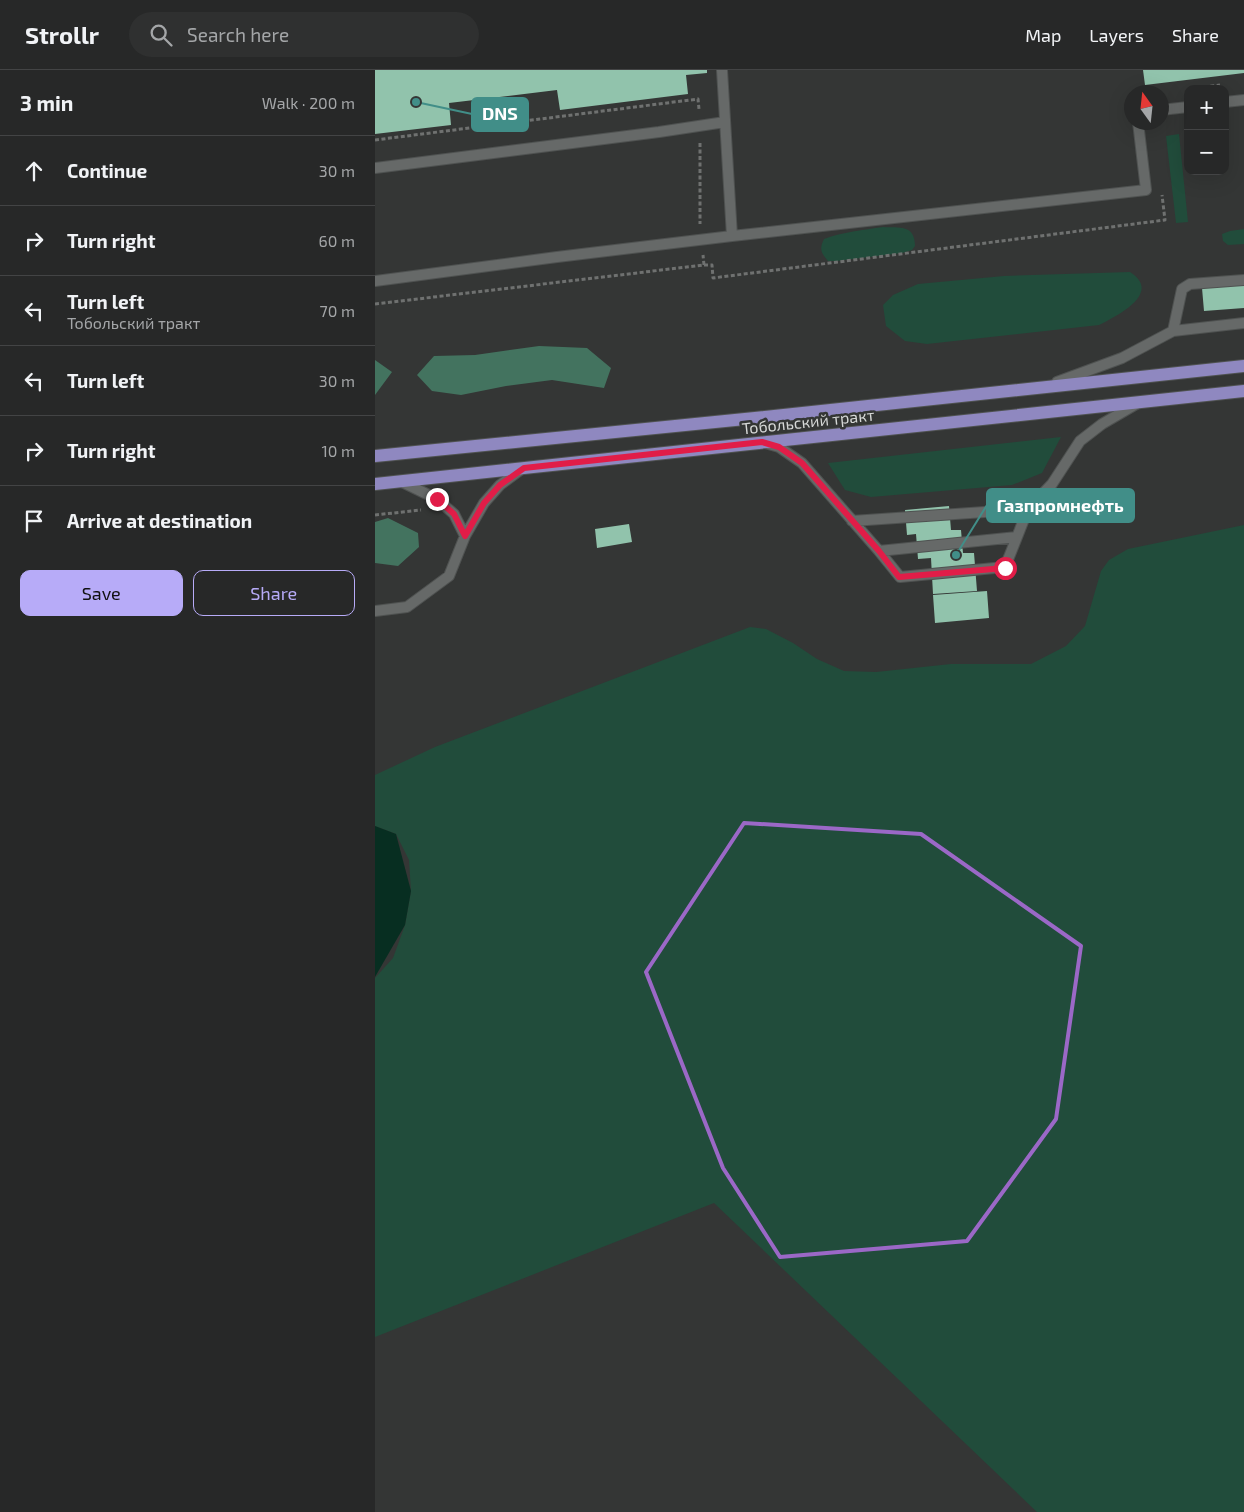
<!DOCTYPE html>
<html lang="en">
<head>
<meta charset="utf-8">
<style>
	body { margin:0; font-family:"Exo 2",sans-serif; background:#2f3030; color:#f1f3f6 }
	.controls { position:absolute; right:15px; top:15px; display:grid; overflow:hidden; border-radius:10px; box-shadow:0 5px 20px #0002 }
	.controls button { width:45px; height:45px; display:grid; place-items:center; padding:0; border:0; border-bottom:1px solid #434445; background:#272828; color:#f1f3f6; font:25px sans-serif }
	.compass { position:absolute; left:749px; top:15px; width:45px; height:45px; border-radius:50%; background:#272828; box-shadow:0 5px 20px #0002; rotate:345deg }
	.stop { position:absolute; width:15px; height:15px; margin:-11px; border:4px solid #e11d48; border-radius:50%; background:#fff }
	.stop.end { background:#e11d48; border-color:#fff; box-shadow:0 1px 5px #0008 }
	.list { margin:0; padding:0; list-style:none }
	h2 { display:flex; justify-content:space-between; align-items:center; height:65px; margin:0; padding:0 20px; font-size:21px }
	h2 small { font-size:16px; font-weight:400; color:#a4a6a8 }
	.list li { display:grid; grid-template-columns:32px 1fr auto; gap:15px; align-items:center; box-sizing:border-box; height:70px; padding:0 20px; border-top:1px solid #434445 }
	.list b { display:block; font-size:19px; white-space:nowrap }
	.list p { margin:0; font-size:16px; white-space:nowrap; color:#a4a6a8 }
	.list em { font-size:16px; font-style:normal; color:#a4a6a8 }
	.actions { display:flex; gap:10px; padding:15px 20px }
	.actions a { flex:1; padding:11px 0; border:1px solid #b7abf8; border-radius:10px; text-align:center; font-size:18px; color:#b7abf8 }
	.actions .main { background:#b7abf8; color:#111 }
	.icon { flex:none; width:28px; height:28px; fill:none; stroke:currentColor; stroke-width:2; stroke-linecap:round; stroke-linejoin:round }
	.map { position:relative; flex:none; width:869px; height:1442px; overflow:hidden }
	header { display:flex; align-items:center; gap:30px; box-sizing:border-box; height:70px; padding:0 25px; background:#272828; border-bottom:1px solid #434445 }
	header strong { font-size:24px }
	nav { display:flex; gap:28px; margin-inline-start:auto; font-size:18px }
	.search { width:350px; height:45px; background:#2f3030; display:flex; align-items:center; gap:12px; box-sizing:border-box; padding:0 18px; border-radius:28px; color:#a4a6a8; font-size:19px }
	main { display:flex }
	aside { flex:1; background:#272828 }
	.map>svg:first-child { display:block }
	.green { fill:#214c3b }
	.forest { fill:#43735f }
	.water { fill:#072e21 }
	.building { fill:#91c3ac }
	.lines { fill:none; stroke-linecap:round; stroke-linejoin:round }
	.service-casing { stroke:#4f5251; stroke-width:12 }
	.primary-casing { stroke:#4f5251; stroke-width:14 }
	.path { stroke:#6f7170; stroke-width:3; stroke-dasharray:4 2.5; stroke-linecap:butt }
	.service { stroke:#666968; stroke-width:10 }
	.primary { stroke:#8f88c0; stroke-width:12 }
	.route { stroke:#e11d48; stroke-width:6 }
	.marked { fill:none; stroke:#9b68c7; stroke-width:4; stroke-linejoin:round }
	.labels { text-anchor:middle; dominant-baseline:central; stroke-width:5; stroke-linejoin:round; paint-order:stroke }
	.street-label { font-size:16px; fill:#d6d8d7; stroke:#343635 }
	.leader { fill:none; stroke:#418e88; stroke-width:2 }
	.callout-dot { fill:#418e88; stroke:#343635; stroke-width:2 }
	.callout { fill:#418e88; stroke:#418e88; stroke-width:2 }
	.callout-label { font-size:18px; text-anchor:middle; font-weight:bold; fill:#fff }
</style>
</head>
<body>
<header>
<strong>Strollr</strong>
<div class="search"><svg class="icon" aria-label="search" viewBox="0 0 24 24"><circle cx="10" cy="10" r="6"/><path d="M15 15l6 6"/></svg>Search here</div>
<nav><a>Map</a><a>Layers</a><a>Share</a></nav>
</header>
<main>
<aside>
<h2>3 min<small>Walk · 200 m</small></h2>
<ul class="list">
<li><svg class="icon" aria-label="ahead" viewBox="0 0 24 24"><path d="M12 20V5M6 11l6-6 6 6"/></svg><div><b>Continue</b></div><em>30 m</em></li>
<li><svg class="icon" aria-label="right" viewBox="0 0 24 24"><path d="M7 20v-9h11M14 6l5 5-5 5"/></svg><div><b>Turn right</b></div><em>60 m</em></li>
<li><svg class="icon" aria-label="left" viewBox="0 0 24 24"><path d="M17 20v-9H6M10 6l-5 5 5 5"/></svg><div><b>Turn left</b><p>Тобольский тракт</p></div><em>70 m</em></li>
<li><svg class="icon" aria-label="left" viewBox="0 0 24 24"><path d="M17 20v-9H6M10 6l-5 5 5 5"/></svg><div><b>Turn left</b></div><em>30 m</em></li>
<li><svg class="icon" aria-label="right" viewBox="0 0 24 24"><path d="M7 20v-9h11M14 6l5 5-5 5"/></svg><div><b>Turn right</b></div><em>10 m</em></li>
<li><svg class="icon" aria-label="arrive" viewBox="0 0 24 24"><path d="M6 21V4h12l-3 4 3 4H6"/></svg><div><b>Arrive at destination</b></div></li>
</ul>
<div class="actions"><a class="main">Save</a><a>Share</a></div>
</aside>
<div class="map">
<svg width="869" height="1442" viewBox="0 0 869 1442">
	<rect width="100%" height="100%" fill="#343635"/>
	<path class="green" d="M804 64 813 152 801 153 791 66Z
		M508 157C524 158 540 154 540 176L537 180 527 183 462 191H453C446 183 444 179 449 169 468 162 488 160 508 157Z
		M869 159V174L853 175 848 171 847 164 855 161Z
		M755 202C788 223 742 246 724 255L552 274 530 271 511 256 508 235 518 225 543 214 629 206Z
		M686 367 667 403 637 415 496 427 470 420 453 393Z
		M869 455V1442H662L339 1133 0 1267V908L18 888 30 855 36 821 34 790 21 764 0 756V705L60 677 375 557 391 559 418 573 442 589 469 601 501 602 576 594H656L691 576 710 556 726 501 734 490 753 479Z"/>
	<path class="forest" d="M164 276 212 278 236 298 229 318 177 310 131 316 86 325 57 321 42 305 59 286 100 285Z
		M0 290 17 302 0 325Z
		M13 448 43 463 44 477 23 496 0 493V452Z"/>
	<path class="water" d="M0 756 21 764 36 821 30 855 0 907Z"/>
	<path class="building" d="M0 0H332V3L311 5 313 24 185 40 182 20 74 33 76 55 0 64Z
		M768 0H869V3L770 15Z
		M869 215V238L829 241 827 218Z
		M574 436 576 460H586L588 483H599L602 521 558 524 556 488 543 489 541 464 532 465 530 440Z
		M254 454 257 472 222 478 220 459Z
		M612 521 614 548 560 553 558 525Z"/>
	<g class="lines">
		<defs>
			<path id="service" d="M850 32 869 30
				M786 40 813 37
				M0 98 284 62 350 52
				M357 166 771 120 763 52
				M0 211 182 187 357 166 347 0
				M798 261 807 219 815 214 869 210
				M682 312 747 288 798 261 869 253
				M390 373 404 377 427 393 504 481 642 467 653 439 677 414 705 371 727 354 763 333
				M25 411 62 429 79 444 90 466 109 433 125 415 148 398
				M477 451 653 439
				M504 481 525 507 630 497 642 467
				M0 541 32 537 74 506 90 466"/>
			<path id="primary" d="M0 386 380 348 869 296
				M0 414 869 321"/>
		</defs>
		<use href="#service" class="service-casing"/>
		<use href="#primary" class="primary-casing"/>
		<path class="path" d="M816 19 845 15
			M0 70 323 29 324 39
			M325 73V154
			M329 195H337L338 208 790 150 787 125
			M0 234 329 195 328 185
			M0 445 46 440"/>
		<use href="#service" class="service"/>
		<use href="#primary" class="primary"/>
	</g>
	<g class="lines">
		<path class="route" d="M62 429 79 444 90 466 109 433 125 415 149 398 387 372 404 377 427 393 504 481 524 507 630 498"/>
	</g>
	<path class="marked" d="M369 753 546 764 706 876 681 1049 592 1171 405 1187 348 1098 271 902Z"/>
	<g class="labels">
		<g class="street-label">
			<text transform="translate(433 351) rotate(-6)">Тобольский тракт</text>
		</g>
	</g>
	<path class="leader" d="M41 32L97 44M581 485L612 435"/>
	<g class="callout-dot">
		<circle cx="41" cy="32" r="5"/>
		<circle cx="581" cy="485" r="5"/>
	</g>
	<g class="callout">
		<rect x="97" y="28" width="56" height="33" rx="5"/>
		<rect x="612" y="419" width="147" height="33" rx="5"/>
	</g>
	<g class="callout-label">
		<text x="125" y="50">DNS</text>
		<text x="685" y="442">Газпромнефть</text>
	</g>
</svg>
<div class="controls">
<button>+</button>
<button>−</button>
</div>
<svg class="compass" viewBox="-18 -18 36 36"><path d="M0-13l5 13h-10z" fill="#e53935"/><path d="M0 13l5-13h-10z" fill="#a4a6a8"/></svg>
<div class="stop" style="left:630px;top:498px"></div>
<div class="stop end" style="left:62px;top:429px"></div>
</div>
</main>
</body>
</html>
